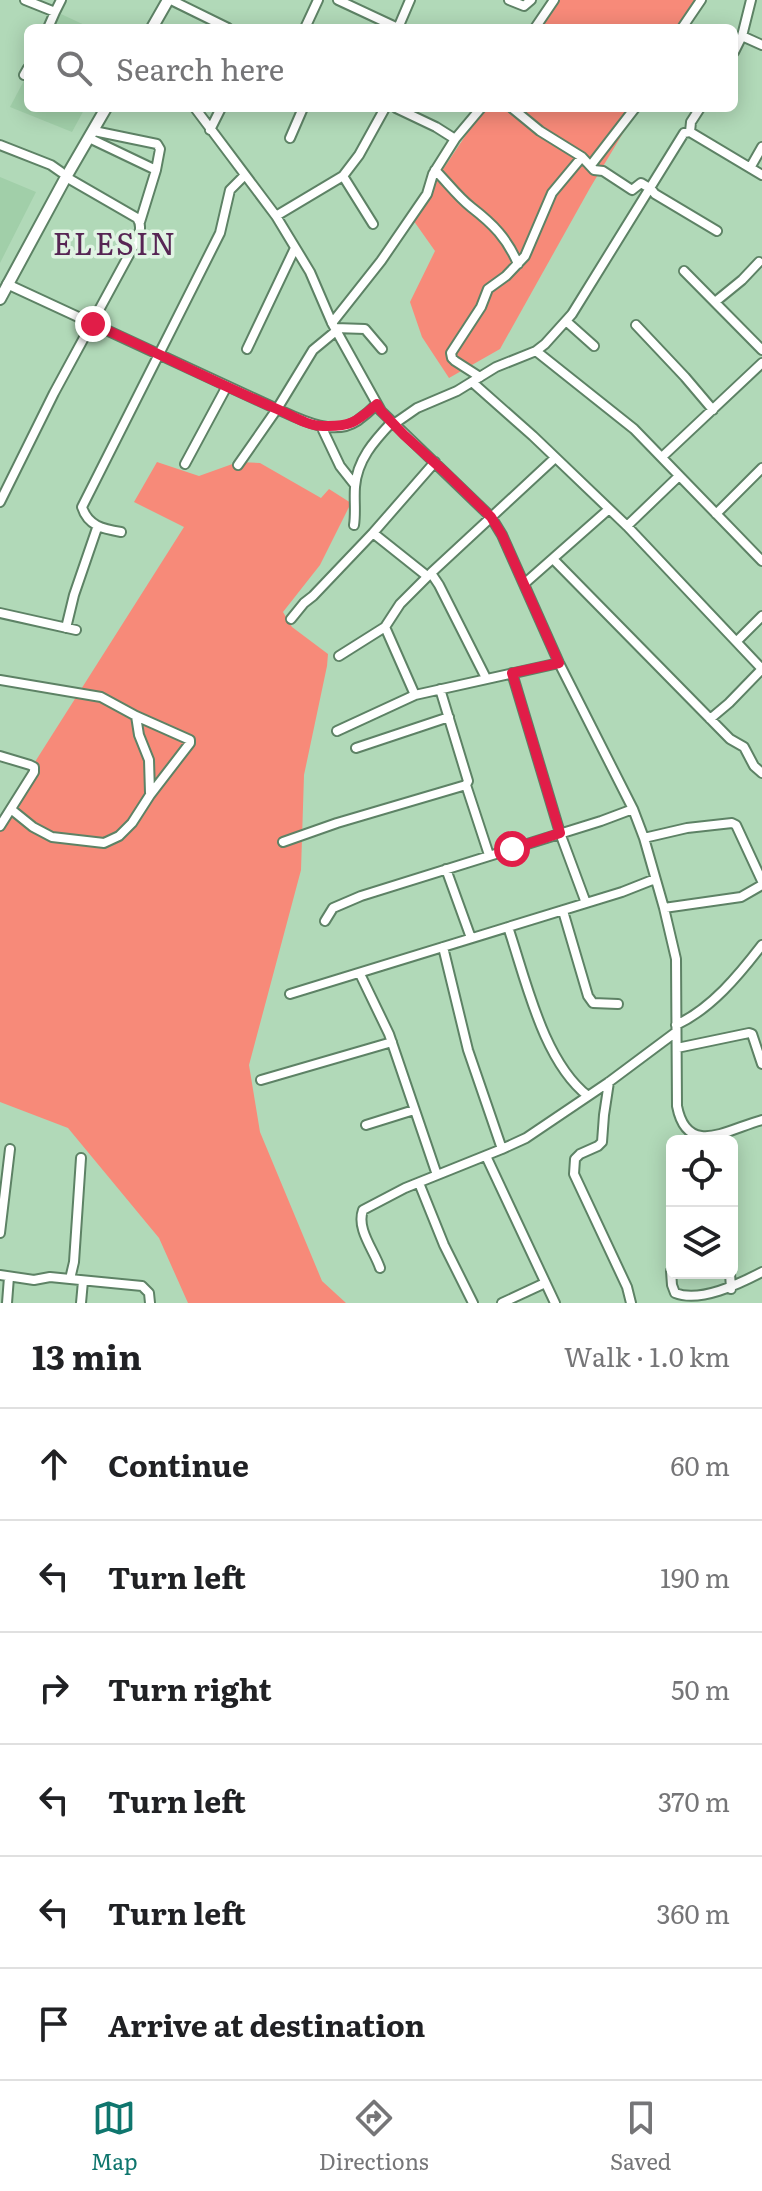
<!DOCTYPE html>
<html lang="en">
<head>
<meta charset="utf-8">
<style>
	body { margin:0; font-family:Literata,serif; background:#f2f2f2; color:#202124 }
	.controls { position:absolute; right:24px; bottom:24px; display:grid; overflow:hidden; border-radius:12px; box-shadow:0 4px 20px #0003 }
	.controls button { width:72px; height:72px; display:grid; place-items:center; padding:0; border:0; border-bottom:2px solid #e0e0e0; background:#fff; color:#202124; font:40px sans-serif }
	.stop { position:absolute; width:24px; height:24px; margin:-18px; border:6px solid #e11d48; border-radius:50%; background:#fff }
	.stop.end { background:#e11d48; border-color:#fff; box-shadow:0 2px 8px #0008 }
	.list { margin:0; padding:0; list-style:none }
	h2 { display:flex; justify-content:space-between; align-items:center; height:104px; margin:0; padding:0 32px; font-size:34px }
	h2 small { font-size:26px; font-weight:400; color:#757577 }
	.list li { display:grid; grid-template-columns:52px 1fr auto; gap:24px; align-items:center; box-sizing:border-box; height:112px; padding:0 32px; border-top:2px solid #e0e0e0 }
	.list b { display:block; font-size:30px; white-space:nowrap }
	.list em { font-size:26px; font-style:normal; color:#757577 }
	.icon { flex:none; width:44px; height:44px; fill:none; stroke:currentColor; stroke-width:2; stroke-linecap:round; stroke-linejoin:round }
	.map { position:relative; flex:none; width:762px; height:1303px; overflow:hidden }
	.search { position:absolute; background:#fff; box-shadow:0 4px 20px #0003; left:24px; right:24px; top:24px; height:88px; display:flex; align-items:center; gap:20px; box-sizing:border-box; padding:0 28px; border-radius:12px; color:#757577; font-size:30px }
	.sheet { height:776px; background:#fff }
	nav { display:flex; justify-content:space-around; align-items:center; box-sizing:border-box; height:112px; border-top:2px solid #e0e0e0; background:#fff; font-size:22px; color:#757577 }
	nav a { display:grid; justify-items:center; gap:4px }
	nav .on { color:#0f766e }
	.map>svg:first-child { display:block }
	.built { fill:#a1cfa9 }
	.green { fill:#f78a79 }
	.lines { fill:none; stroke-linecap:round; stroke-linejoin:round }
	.minor-casing { stroke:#5d8265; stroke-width:12 }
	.major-casing { stroke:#5d8265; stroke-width:14 }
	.minor { stroke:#fff; stroke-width:8 }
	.major { stroke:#fff; stroke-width:10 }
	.route { stroke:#e11d48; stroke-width:10 }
	.labels { text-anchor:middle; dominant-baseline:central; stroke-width:7; stroke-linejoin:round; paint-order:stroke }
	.quarter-label { font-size:30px; letter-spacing:2px; fill:#572554; stroke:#e0f4e3 }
</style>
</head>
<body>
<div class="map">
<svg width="762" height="1303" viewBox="0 0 762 1303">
	<rect width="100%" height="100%" fill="#b1d9b8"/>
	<path class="built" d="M61 14 91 28H53Z
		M28 73V108H85L72 132 10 107Z
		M0 177 36 192 0 263Z"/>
	<path class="green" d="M556 0H704L687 28H538Z
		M484 108H638L590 188 500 349 449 378 422 337 410 302 435 251 411 217Z
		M157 462 199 476 238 462 260 463 321 498 329 489 351 503 320 565 283 612 292 627 328 654 327 666 304 775 301 870 249 1065 260 1132 322 1281 346 1303H188L159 1238 68 1128 0 1102V817L184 527 134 502Z"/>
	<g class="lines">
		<defs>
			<path id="minor" d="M25 0 55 12 61 0
				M171 0 228 28
				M338 0 398 28
				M509 0 524 6 531 0
				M48 28 55 12
				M305 28 318 0
				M398 28 410 0
				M535 28 554 0
				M682 28 701 0
				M742 36 762 45
				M734 52 742 36 751 0
				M24 75 28 68
				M195 108 276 216 310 272 332 323 381 411 491 517 502 535 559 663 633 809 644 838 664 908 676 959 677 1106C687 1158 728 1129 762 1120
				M396 108 436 127 455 139
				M512 108 540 131 582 157 594 170 603 171 632 190 641 183 651 189 655 194 717 231
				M210 130 221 108
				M94 131 157 144 160 149 156 170
				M690 132 691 122 700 108
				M89 138 156 170 140 222
				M290 138 303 108
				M0 145 51 165 61 172
				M591 165 635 108
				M750 168 762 147
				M435 170C447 182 458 197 471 207 493 224 507 238 518 264
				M343 176 373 224
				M276 216 343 176 359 155 385 108
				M684 271 762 350
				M7 284 277 409 313 350 336 331
				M715 302 742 280 759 262
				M566 321 594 346
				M332 323 381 261 427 194 433 174 455 139 481 108
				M636 325 685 377 713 410
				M335 328 365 329 382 349
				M247 349 295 248
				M536 351 634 429 762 561
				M480 377 455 361 452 358 451 353 481 307 488 289 506 276 525 256 552 193 582 157
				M472 382 533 436 627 526 762 669
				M394 424 417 408 457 391 496 367 536 351 545 344 572 314 684 133 690 132 762 175
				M321 426 340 466 355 485
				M662 457 762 363
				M185 464 227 386
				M238 465 277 409C299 419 333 437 357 421 364 416 371 410 377 404
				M0 502 54 393 137 240C140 232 142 225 137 218L66 177
				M716 514 762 468
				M354 525C356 513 354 500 355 487 357 460 374 441 392 422
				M627 526 679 476
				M121 532C103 529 88 526 82 507L220 233 230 190 244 176
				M373 533 427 576
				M553 559 730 739 744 747 754 766 762 773
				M431 573 439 585 486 678
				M524 584 609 509
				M0 613 76 630
				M291 619 304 603 313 596 373 533 435 462
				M385 627 415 695
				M66 628 74 595 97 528
				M737 641 762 616
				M339 656 385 627 400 604 431 573 555 458
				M512 673 560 833 586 903
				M0 680 101 697 136 716 190 740V743L150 795 132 823 119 836 104 843 52 837 33 827 12 810
				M136 716 139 735 149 760 150 793
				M710 719 729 703 762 669
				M337 731 415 695 559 663
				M356 748 449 717
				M0 756 30 765 34 767V772L0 826
				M466 785 489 855
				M644 838 687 828 732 823 736 825 762 881
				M283 842 337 823 466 785 468 781 440 689
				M446 869 471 938
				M664 908 741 897 762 885
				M563 911 588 996 593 1003 618 1004
				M325 921 333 908 361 896 601 821 633 809
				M508 927C526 980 543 1061 588 1096
				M443 947 468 1050 502 1149
				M360 974 389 1034 437 1175
				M290 994 622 892 655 879
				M676 1025C711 1009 739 975 762 945
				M677 1048 749 1033 752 1034 762 1064
				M261 1080 392 1042
				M609 1082 604 1115 602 1142 598 1146 580 1154 575 1159 574 1174 627 1287 631 1303
				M366 1125 414 1110
				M486 1156 555 1303
				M419 1183 444 1245 473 1303
				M732 1194V1210
				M0 1233 10 1149
				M380 1268C374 1250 356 1229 363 1210L405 1188 502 1149 526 1138 609 1082 676 1032
				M671 1271 672 1285 675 1293C700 1303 739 1284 762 1272
				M730 1273 731 1289
				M0 1275 34 1280 50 1277 70 1279 74 1262 81 1158
				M70 1279 142 1286 149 1293 150 1303
				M7 1303 9 1277
				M81 1303 83 1281
				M502 1303 545 1283"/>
			<path id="major" d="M152 28 168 0
				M0 299 66 177 106 108"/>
		</defs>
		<use href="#minor" class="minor-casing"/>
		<use href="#major" class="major-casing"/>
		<use href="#minor" class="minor"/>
		<use href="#major" class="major"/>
	</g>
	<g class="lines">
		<path class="route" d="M93 324C155 351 215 383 277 409 291 415 307 426 323 426 351 427 356 422 377 404L381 411 404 435 445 472 491 517 502 535 559 663 512 673 560 833 512 849"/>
	</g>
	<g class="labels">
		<g class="quarter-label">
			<text x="115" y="242">ELESIN</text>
		</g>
	</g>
</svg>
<div class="controls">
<button><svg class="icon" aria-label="locate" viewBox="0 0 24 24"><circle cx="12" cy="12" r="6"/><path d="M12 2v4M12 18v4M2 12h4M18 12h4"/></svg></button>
<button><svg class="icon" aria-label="layers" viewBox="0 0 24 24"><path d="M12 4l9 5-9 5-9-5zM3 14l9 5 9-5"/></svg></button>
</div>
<div class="stop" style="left:512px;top:849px"></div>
<div class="stop end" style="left:93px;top:324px"></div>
<div class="search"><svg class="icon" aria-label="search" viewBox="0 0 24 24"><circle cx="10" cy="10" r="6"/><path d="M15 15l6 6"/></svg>Search here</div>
</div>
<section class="sheet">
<h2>13 min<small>Walk · 1.0 km</small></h2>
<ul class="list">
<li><svg class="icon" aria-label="ahead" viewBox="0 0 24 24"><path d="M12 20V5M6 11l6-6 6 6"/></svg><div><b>Continue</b></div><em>60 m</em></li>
<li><svg class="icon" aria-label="left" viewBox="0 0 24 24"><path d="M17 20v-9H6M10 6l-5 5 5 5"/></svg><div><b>Turn left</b></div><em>190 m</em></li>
<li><svg class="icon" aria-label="right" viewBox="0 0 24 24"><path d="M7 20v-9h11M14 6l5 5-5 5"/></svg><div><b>Turn right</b></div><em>50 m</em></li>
<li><svg class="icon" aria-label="left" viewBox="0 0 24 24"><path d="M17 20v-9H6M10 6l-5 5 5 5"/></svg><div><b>Turn left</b></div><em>370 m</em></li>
<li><svg class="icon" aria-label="left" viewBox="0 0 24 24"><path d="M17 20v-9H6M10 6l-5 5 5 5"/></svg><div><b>Turn left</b></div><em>360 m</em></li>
<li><svg class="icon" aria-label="arrive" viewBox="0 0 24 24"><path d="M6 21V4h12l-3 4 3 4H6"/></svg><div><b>Arrive at destination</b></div></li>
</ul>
</section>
<nav>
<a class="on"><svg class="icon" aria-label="map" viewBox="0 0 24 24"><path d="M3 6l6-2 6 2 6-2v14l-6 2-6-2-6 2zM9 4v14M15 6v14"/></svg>Map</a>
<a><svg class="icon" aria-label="directions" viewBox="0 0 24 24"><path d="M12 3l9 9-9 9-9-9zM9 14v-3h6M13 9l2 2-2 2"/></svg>Directions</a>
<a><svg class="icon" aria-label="saved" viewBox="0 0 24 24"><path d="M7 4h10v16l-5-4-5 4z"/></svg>Saved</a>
</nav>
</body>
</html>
